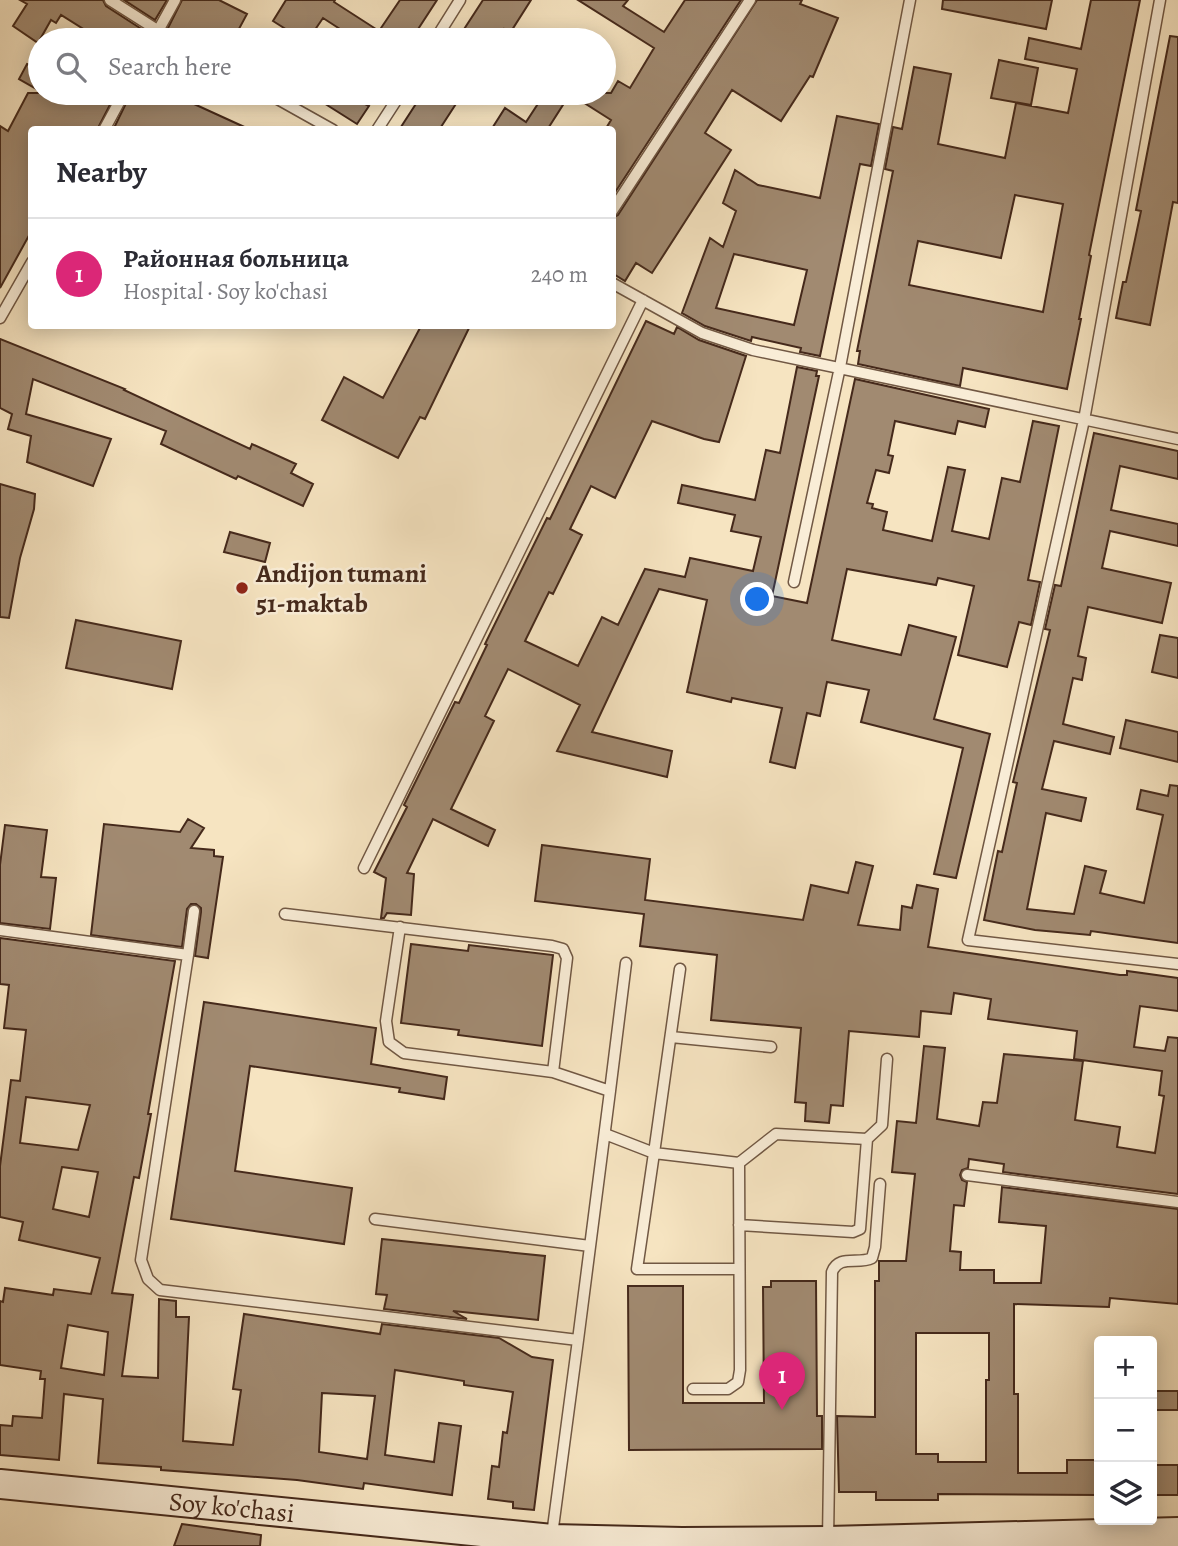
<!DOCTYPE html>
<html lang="en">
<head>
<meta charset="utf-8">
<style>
	body { margin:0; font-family:Alegreya,serif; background:#f2f2f3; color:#2b2b33 }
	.controls { position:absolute; right:21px; bottom:21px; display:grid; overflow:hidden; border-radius:7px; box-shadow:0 4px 18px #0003 }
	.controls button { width:63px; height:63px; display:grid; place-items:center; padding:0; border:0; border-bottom:2px solid #e1e1e2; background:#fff; color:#2b2b33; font:35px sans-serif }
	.you { position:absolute; left:758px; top:600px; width:24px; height:24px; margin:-18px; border:5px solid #fff; border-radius:50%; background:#1a73e8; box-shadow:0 0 0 10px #1a73e833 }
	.badge { display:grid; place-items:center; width:46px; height:46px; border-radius:50%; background:#db2777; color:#fff; font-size:23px; font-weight:700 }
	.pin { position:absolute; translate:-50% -58px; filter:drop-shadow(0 2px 4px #0008) }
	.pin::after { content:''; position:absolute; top:37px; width:24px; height:21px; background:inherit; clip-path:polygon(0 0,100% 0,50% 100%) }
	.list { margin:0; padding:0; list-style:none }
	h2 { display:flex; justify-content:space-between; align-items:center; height:91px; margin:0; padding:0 28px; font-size:30px }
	h2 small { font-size:23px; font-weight:400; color:#7c7c81 }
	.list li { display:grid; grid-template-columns:46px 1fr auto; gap:21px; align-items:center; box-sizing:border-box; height:112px; padding:0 28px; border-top:2px solid #e1e1e2 }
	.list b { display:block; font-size:26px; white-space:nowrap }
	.list p { margin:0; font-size:23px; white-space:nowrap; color:#7c7c81 }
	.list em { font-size:23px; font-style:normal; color:#7c7c81 }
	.icon { flex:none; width:38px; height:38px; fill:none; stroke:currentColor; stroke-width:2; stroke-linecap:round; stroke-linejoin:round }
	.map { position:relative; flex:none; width:1178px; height:1546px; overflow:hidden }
	.search { position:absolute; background:#fff; box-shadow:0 4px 18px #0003; left:28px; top:28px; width:588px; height:77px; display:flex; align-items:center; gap:18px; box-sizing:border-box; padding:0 24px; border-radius:38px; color:#7c7c81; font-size:26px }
	.panel { position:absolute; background:#fff; box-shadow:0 4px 18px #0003; left:28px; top:126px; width:588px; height:203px; border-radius:7px }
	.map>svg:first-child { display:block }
	.building { fill:#a18a71; stroke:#45291b; stroke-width:2; fill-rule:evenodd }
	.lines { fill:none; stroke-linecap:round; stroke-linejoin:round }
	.service-casing { stroke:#715844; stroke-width:13 }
	.secondary-casing { stroke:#45291b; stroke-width:32 }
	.service { stroke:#f9edd7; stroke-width:10 }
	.secondary { stroke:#f9edd7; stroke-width:28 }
	.poi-dot { fill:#8f2418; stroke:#f9edd7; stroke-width:2.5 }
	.labels { text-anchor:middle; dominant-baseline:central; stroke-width:5; stroke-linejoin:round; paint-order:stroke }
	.poi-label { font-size:26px; font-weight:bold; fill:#45291b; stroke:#f9edd7; text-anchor:start }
	.street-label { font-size:26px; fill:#45291b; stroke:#f9edd7 }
</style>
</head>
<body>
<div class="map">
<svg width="1178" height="1546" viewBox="0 0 1178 1546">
	<rect width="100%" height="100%" fill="#f6e4c1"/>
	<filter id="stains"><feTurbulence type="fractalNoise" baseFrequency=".00286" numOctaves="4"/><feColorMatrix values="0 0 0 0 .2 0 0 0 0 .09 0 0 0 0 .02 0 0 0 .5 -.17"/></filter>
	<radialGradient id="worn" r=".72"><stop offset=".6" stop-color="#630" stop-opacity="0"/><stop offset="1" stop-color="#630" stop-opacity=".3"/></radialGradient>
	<path class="building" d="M20 0H103L106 6 143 30 136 40H101L61 15 56 23 51 20 38 43 13 26 27 4Z
		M124 0H167L155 20Z
		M182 0H219L247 14 233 40H183L168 28Z
		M286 0H335L334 2 379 31 400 0H437L411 40H357L323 18 308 40H303L273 21Z
		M483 0H531L510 33 504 29 497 40H457Z
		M578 0H628L623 6 664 32 685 0H741L612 197V130H605L611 120 570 94 547 130H491L505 108 526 122 545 93H611L618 81 630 88 654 48Z
		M757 0H802L800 4 838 18 813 77 810 76 781 121 732 90 705 133 731 150 652 273 636 263 625 281 612 273V218L618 215Z
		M943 0H1052L1046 29 942 9Z
		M1091 0H1140L1089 255 1091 256 1079 319H1081L1067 389 963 368 960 386 858 364 860 351H857L893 171 885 169 893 127 902 129 914 67 951 74 938 144 1005 158 1016 103 1068 113 1077 69 1025 59 1029 38 1081 49ZM1015 195 1063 204 1043 312 909 285 918 241 1001 258Z
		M1170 36 1178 37V203L1173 202 1150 325 1116 318 1123 282H1126L1141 211 1136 210Z
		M999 60 1038 68 1031 105 991 98Z
		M27 64 40 71V91L19 79Z
		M28 93H116L97 130H32V230L0 288V126L8 131Z
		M131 93H200L194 104 251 130H113Z
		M308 93H343L369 106 357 124Z
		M423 93H463L439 130H399Z
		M837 116 879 124 871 166 860 164 820 356 800 352 801 348 752 337 751 341 705 326 682 313 710 238 723 247 736 211 723 203 735 170 758 185 820 198ZM734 254 807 270 794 325 716 308Z
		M646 321 674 334 677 327 699 340 746 356 719 442 704 439 652 421 615 498 591 486 570 529 582 535 553 594 549 592 525 641 578 666 602 617 618 625 645 569 685 577 690 558 753 571 761 537 731 531 735 515 678 503 682 485 755 500 766 450 780 453 797 367 817 371 816 376H819L772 596 807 603 855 379 989 409 985 427 958 421 955 434 895 421 888 455 893 456 889 473 876 470 867 503 873 504 872 508 887 512 883 530 932 541 948 467 965 470 952 531 989 539 1002 478 1020 482 1033 421 1059 426 1028 580 1040 582 1031 625 1019 622 1007 667 958 655 974 586 938 578 936 585 847 569 832 640 901 655 909 625 956 637 934 719 990 734 956 878 934 874 963 748 861 722 869 690 827 682 820 716 807 713 795 768 770 762 782 708 732 698 731 702 687 692 707 600 659 589 592 732 672 751 667 777 557 751 580 705 508 669 485 716 494 721 451 809 495 830 488 846 433 819 407 873 414 874 411 915 387 913 384 918H381L386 878 374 872 407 807 404 805 455 702 459 703 487 645 485 644 547 518 550 519Z
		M421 326H470L425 419 420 417 398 458 322 420 344 377 383 398Z
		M0 339 125 389 124 390 250 449 252 444 296 464 291 473 313 484 303 506 238 476 236 479 161 444 166 431 33 379 26 414 111 439 93 486 27 462 31 436 8 429 12 414 0 408Z
		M1094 433 1178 451V479L1120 466 1111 510 1178 524V546L1110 531 1102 568 1171 583 1162 623 1088 607 1078 656 1086 658 1082 680 1073 678 1063 724 1114 737 1110 754 1054 741 1042 789 1086 798 1081 821 1046 813 1027 909 1074 914 1085 866 1106 871 1100 893 1144 903 1163 815 1137 809 1141 790 1168 796 1170 785 1178 786V943L1091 931 1090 935 1035 930 984 920 998 851 1002 852 1017 783 1013 782 1050 630 1045 629 1055 585 1061 586Z
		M0 484 35 494 34 509 20 558 9 618 0 617Z
		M230 532 270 543 265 562 224 552Z
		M76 620 181 641 172 689 66 668Z
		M1160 635 1178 638V678L1152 672Z
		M1126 720 1178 732V762L1120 748Z
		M188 819 204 828 191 848 214 850V856L223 857 208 958 195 956 201 912V908L196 904H191L187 909 182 947 91 935 104 824 180 832Z
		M5 825 47 830 41 877 56 878 50 929 0 923V865Z
		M542 845 650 859 645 900 803 920 811 885 848 893 856 862 873 866 858 925 900 930 902 906 912 908 917 885 938 889 928 947 1120 975H1127V971L1178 978V1011L1140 1006 1134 1047 1165 1051 1168 1037 1178 1038V1194L1003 1172 1004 1164 969 1159 968 1168 962 1170 960 1175 962 1180 967 1182 964 1206 954 1205 950 1251 961 1252 960 1270H994V1283H1041L1046 1226 999 1222 1002 1187 1178 1209V1304L1110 1298 1109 1307 1014 1304V1394H1018V1473H1067V1460H1099V1495L938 1494V1500H876V1492H839L837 1416 875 1417V1281H879V1261H906L915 1174 892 1172 897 1121 916 1123 924 1046 945 1048 937 1119 979 1126 983 1102 997 1103 1004 1054 1083 1061 1075 1120 1120 1127 1117 1147 1155 1153 1164 1096 1159 1095 1162 1071 1074 1059 1077 1031 988 1019 991 999 954 993 951 1014 921 1011 919 1037 849 1031 843 1106 831 1105 829 1123 805 1121 806 1103 795 1102 801 1028 711 1020 717 955 640 946 644 914 535 901ZM916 1333H989V1380H986V1462H938V1454H916Z
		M0 938 175 961 148 1114H151L139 1178 134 1177 112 1293 133 1295 122 1376 158 1378 159 1299 176 1301V1317H189L183 1441 233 1445 241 1390 233 1389 244 1314 380 1334 382 1324 499 1338 532 1357 553 1360 534 1510 513 1508V1502L488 1499 492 1466 499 1467 503 1432 507 1433 513 1392 464 1385V1381L395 1370 385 1455 434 1462 439 1423 461 1426 452 1495 364 1483 363 1489 297 1480 161 1470V1467L98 1463 103 1399 64 1394 59 1460 0 1455V1425L12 1426 13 1416 42 1418 45 1379H40L41 1371 0 1365V1301L3 1302 5 1288 53 1295 54 1289 91 1294 100 1258 19 1240 23 1222 0 1217V1166L11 1080 20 1081 26 1030 4 1028 9 985 0 984ZM26 1097 90 1105 78 1150 20 1143ZM62 1167 98 1172 89 1217 53 1209ZM68 1325 108 1332 104 1375 61 1368ZM322 1393 375 1396 367 1459 319 1452Z
		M411 944 468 951 469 945 553 955 542 1046 458 1035 459 1030 401 1023Z
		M204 1002 376 1028 371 1064 447 1077 444 1099 399 1092 400 1088 250 1066 235 1171 352 1188 344 1244 171 1219Z
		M382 1239 545 1256 538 1320 453 1311 467 1319 384 1309 387 1295 376 1294Z
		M771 1281H816L817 1416H822V1449L629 1450 628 1286H683V1403H764L763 1287H771Z
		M1152 1391H1178V1410H1152Z
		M1152 1465H1178V1495H1152Z
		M182 1524 261 1535 260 1546H174Z"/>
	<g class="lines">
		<defs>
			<path id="service" d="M110 0 173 40
				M1160 0 1084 420 968 940 1178 964
				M153 40 175 0
				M435 40 460 0
				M267 93 333 130
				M104 130 124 93
				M377 130 401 93
				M612 211 750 0
				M612 283 702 333 753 350 1178 439
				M0 318 32 262
				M794 582 840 367 910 0
				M364 868 643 300
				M285 914 552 946 563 949 567 958 553 1072
				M400 927 386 1021 389 1042 404 1053 553 1072 610 1091 578 1340
				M0 930 188 955 141 1260 148 1279 160 1290 578 1340 552 1535
				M188 955 194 911
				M671 1037 771 1047
				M610 1091 626 963
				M605 1134 654 1153 680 969
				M867 1139 882 1125 887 1059
				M739 1163 776 1134 867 1139 860 1229 853 1232 739 1225
				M967 1175 1178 1202
				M375 1219 590 1246
				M693 1389H728L738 1382 740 1370 739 1163 654 1153 637 1269H739
				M828 1540 832 1272C839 1254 858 1265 872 1258L875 1247 880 1184"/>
			<g id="secondary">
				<path id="s1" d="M0 1484 552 1539 682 1542 828 1541 1178 1532"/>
			</g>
		</defs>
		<use href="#service" class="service-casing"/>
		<use href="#secondary" class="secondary-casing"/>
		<use href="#service" class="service"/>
		<use href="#secondary" class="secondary"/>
	</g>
	<circle class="poi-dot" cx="242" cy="588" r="7"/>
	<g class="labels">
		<g class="poi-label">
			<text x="256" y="573">Andijon tumani<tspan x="256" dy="30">51-maktab</tspan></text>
		</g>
		<g class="street-label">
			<text stroke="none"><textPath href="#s1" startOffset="233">Soy ko'chasi</textPath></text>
		</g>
	</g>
	<rect width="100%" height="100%" filter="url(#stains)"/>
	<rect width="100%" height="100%" fill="url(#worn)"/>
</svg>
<div class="controls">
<button>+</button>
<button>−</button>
<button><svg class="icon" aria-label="layers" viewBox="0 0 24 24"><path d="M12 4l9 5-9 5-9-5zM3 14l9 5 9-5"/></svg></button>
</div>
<div class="you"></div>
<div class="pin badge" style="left:782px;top:1410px">1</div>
<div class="search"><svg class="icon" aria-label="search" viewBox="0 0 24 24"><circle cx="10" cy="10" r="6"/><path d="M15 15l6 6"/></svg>Search here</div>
<section class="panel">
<h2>Nearby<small></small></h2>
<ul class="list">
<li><span class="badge">1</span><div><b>Районная больница</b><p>Hospital · Soy ko'chasi</p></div><em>240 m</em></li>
</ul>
</section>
</div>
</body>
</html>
